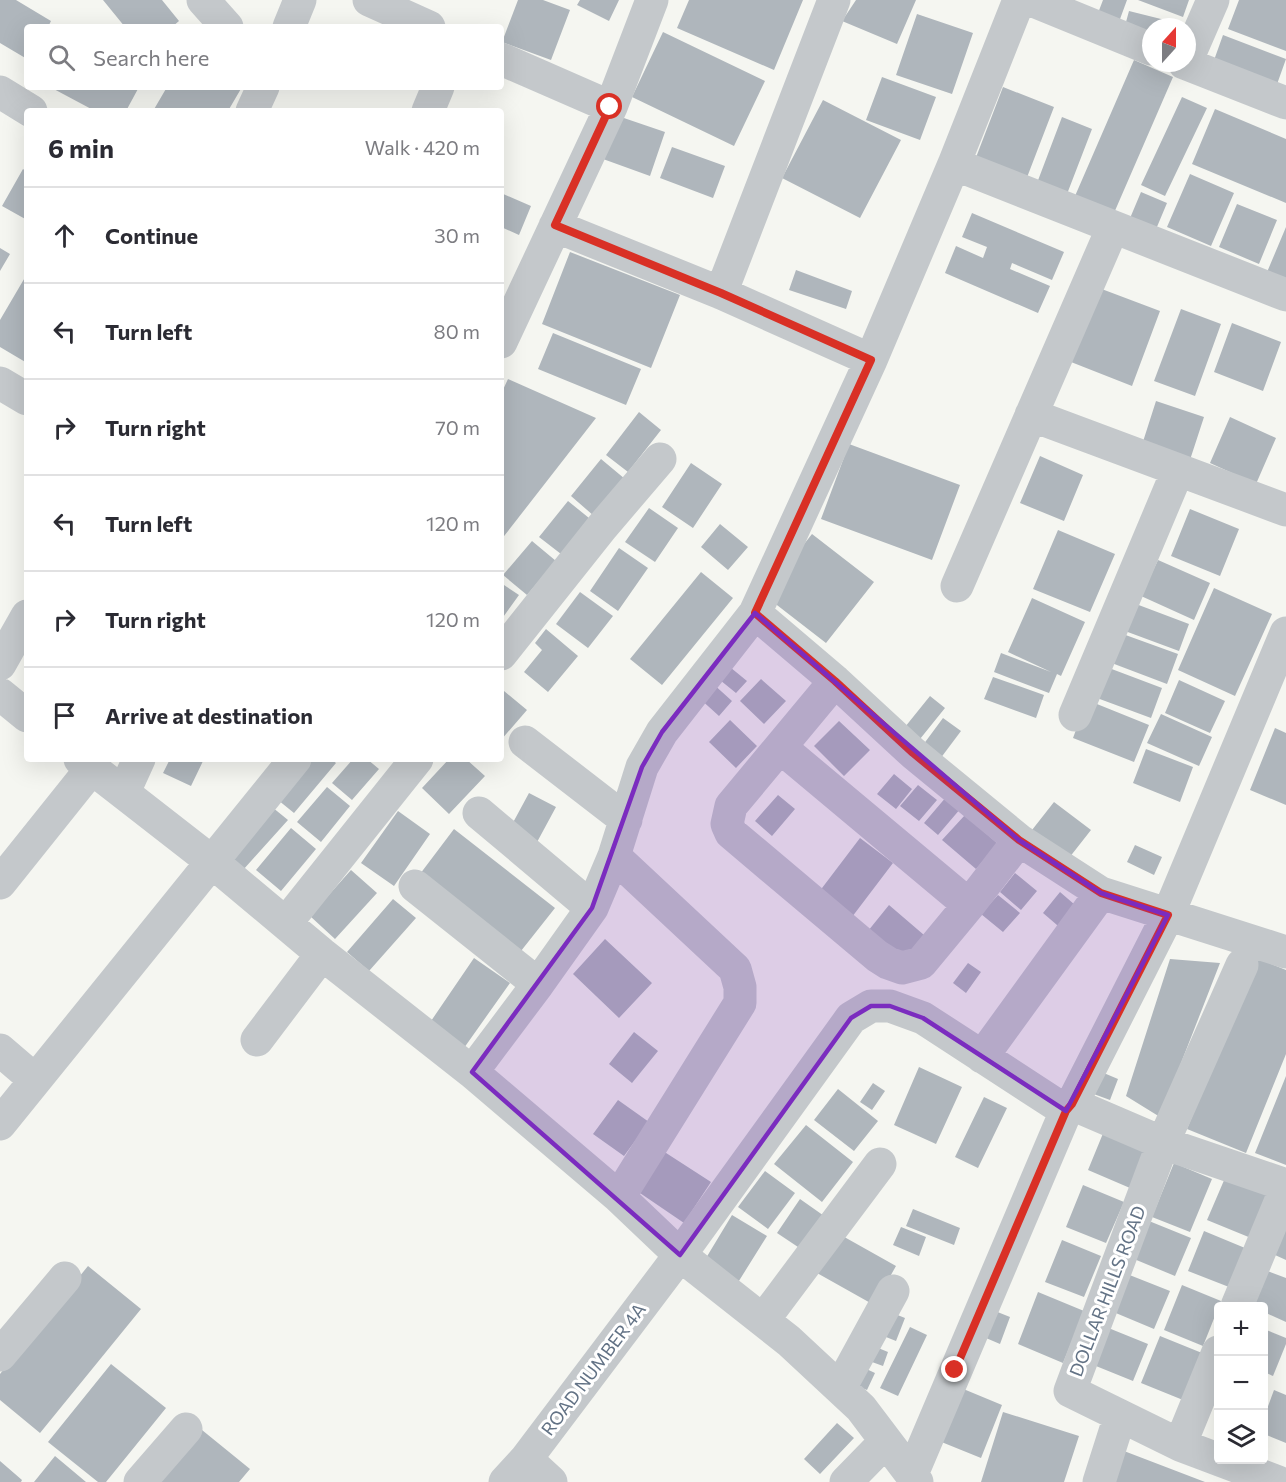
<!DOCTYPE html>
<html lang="en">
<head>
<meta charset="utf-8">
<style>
	body { margin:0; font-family:Commissioner,sans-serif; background:#f2f2f3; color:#2b2b33 }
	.controls { position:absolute; right:18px; bottom:18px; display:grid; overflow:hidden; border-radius:6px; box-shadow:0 6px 24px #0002 }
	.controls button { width:54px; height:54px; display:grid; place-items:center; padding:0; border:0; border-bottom:2px solid #e1e1e2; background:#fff; color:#2b2b33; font:30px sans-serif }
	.compass { position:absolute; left:1142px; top:18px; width:54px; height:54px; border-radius:50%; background:#fff; box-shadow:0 6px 24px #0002; rotate:21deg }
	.stop { position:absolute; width:18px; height:18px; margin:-14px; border:4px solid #d93025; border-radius:50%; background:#fff }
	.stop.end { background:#d93025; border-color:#fff; box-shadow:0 2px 6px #0008 }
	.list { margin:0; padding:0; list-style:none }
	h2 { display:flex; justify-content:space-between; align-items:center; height:78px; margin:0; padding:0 24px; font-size:26px }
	h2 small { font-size:20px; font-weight:400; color:#7c7c81 }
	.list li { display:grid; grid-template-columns:39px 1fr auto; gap:18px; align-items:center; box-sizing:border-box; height:96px; padding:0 24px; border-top:2px solid #e1e1e2 }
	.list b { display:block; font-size:22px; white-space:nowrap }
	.list em { font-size:20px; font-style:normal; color:#7c7c81 }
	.icon { flex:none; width:33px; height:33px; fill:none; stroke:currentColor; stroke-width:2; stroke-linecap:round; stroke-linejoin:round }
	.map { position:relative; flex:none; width:1286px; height:1482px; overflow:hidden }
	.search { position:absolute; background:#fff; box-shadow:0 6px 24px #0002; left:24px; top:24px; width:480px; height:66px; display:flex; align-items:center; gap:15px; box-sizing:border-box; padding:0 21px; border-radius:6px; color:#7c7c81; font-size:22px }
	.panel { position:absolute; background:#fff; box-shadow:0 6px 24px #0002; left:24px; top:108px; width:480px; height:654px; border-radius:6px }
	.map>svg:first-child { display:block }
	.building { fill:#afb6bc }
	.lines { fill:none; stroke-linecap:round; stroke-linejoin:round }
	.minor { stroke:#c4c8cb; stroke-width:33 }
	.route { stroke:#d93025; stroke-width:8 }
	.marked { fill:#7b2cbf; fill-opacity:0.2; stroke:#7b2cbf; stroke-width:4.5; stroke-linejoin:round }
	.labels { text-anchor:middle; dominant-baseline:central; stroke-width:6; stroke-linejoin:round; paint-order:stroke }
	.street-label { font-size:18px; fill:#627285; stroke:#fff }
</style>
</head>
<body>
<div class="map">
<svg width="1286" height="1482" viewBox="0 0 1286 1482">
	<rect width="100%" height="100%" fill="#f5f6f1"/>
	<path class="building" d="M0 0H16L51 21 48 27H27V59L0 43Z
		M103 0H162L179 21 172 27H125Z
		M518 0H543L570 10 551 60 502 42Z
		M580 0H619L609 21 577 5Z
		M689 0H803L774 70 677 28Z
		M856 0H916L897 44 842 21Z
		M1103 0H1127L1116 30 1095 21Z
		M1138 0H1189L1183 17Z
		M1239 0H1286V51L1228 29Z
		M1129 11 1177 23 1176 27H1151V40L1123 33Z
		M917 14 973 33 952 94 896 75Z
		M663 32 765 81 734 146 632 97Z
		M1223 35 1286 59 1276 87 1213 63Z
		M1134 60 1173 77 1114 213 1075 196Z
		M882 77 936 97 920 140 866 120Z
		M50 87H139L126 111H95Z
		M167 87H242L228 111H153Z
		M1003 87 1054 107 1026 180 975 160Z
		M1182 97 1207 108 1165 196 1141 185Z
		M823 100 901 140 860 218 782 178Z
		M1215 109 1286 139V203L1192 164Z
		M618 116 665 132 650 176 603 159Z
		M1062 117 1092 129 1067 194 1037 183Z
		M672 147 725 166 713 198 660 178Z
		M23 169 27 172V220L2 206Z
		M1190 174 1234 193 1211 246 1167 227Z
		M1141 192 1167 203 1154 234 1128 223Z
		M501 193 531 206 519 235 501 227Z
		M1237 204 1277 220 1259 264 1219 247Z
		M972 213 1064 252 1052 280 1012 263 1010 269 1050 286 1038 313 945 273 956 246 983 258 987 247 962 237Z
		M1286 227V287L1265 277Z
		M0 248 10 254 0 271Z
		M570 252 680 295 651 368 542 324Z
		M796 270 852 291 846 309 789 290Z
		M27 274V363L0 347V320Z
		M1099 288 1160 311 1132 386 1071 362Z
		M1181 309 1221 324 1195 396 1154 381Z
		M1232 323 1281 342 1263 391 1214 372Z
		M553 333 641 369 626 405 538 369Z
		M508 379 596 418 501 540V394Z
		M1156 401 1204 417 1188 466 1140 451Z
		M639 412 661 430 628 472 606 455Z
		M1230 417 1276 438 1256 484 1210 463Z
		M849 444 960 485 932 560 821 519Z
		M1040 456 1083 475 1064 521 1020 503Z
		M601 459 625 479 594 516 571 496Z
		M691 463 722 484 693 528 662 507Z
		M568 501 589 518 561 554 539 537Z
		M649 508 678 528 655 562 625 542Z
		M1190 509 1239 529 1220 576 1171 556Z
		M720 524 748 547 728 570 701 547Z
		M1058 530 1115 554 1090 612 1033 589Z
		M812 534 874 582 826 643 764 595Z
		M532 541 556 561 527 595 503 575Z
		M619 548 648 568 618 611 590 591Z
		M1158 560 1210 583 1194 620 1141 596Z
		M701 572 733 598 662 685 630 659Z
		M501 583 519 595 501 620Z
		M1214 588 1272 614 1235 696 1178 670Z
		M580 592 613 616 588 648 556 624Z
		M1032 598 1085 622 1061 676 1057 674 1049 693 994 672 1001 653 1051 672 1008 652Z
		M1136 604 1189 624 1179 651 1125 631Z
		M546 629 578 656 548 692 524 672 542 650 535 643Z
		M1120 633 1178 654 1167 684 1109 662Z
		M725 663 747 681 736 693 715 676Z
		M1109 668 1162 688 1151 718 1097 698Z
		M993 677 1044 695 1036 718 984 699Z
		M761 679 786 701 764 724 740 701Z
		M1179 680 1225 701 1210 733 1165 713Z
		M711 682 732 701 719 716 698 697Z
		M504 691 527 710 501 740V695Z
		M930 696 945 708 920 739 905 727Z
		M1087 700 1149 725 1134 762 1073 738Z
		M1161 714 1212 737 1199 766 1147 743Z
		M943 718 961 731 940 759 923 745Z
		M730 720 757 746 736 768 709 742Z
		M839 721 870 750 844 776 814 746Z
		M1275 728 1286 733V805L1250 790Z
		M1146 749 1193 767 1180 802 1133 783Z
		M170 759H204L191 786 163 773Z
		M312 759H331L336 763 294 813 278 800Z
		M353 759H367L379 769 352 800 332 783Z
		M449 759H466L485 776 449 814 422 788Z
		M894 774 912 789 896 809 877 794Z
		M918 785 937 800 919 821 900 806Z
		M327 787 350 806 321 842 297 822Z
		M529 793 556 807 536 844 509 830Z
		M778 795 795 809 772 836 755 821Z
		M947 796 961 808 938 835 924 823Z
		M1054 802 1091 830 1069 858 1032 830Z
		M272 807 288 820 243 870 227 857Z
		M398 811 430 834 394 886 361 863Z
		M965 815 998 844 976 869 942 840Z
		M291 828 316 849 281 891 256 870Z
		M454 829 555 908 517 956 417 878Z
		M860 838 893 863 852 917 819 892Z
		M1135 845 1162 857 1154 875 1127 862Z
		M351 870 377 893 335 939 310 916Z
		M1015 873 1037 891 1021 910 1000 892Z
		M1060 892 1082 911 1064 931 1043 913Z
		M998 895 1020 913 1003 932 981 914Z
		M393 899 416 918 369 971 347 952Z
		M889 905 924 935 903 960 868 931Z
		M605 939 652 983 619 1018 573 974Z
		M474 958 510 983 464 1048 429 1024Z
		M1257 958 1286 970V1054L1246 1153 1187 1129Z
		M1170 959 1220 963 1160 1117 1126 1096Z
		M968 963 981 972 966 993 953 983Z
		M634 1032 658 1051 632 1083 609 1064Z
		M919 1067 962 1087 936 1144 894 1125Z
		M1099 1071 1118 1079 1110 1100 1091 1093Z
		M1286 1076V1165L1255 1153Z
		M873 1083 885 1091 872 1110 860 1102Z
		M838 1089 878 1121 854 1151 814 1120Z
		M984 1097 1007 1108 978 1168 955 1157Z
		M618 1100 649 1122 624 1156 593 1134Z
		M806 1125 853 1162 822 1202 774 1164Z
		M1104 1131 1147 1149 1130 1188 1088 1170Z
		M663 1151 711 1182 684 1223 637 1191Z
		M1174 1163 1212 1179 1190 1232 1152 1217Z
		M765 1171 795 1193 768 1229 738 1207Z
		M1225 1178 1268 1195 1251 1238 1207 1220Z
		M1083 1185 1124 1202 1106 1243 1066 1227Z
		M800 1199 827 1218 804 1251 777 1233Z
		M913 1209 960 1228 954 1245 906 1226Z
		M732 1215 767 1236 737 1284 703 1263Z
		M1149 1221 1191 1238 1175 1276 1134 1259Z
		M901 1227 926 1237 919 1256 893 1245Z
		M1286 1228V1260L1275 1255Z
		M1204 1231 1245 1248 1229 1287 1188 1271Z
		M839 1234 896 1266 874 1305 817 1273Z
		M1062 1240 1101 1256 1084 1297 1045 1282Z
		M88 1266 141 1309 40 1433 0 1400V1374Z
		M1265 1270 1286 1278V1322L1264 1312V1306H1250Z
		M1127 1274 1170 1291 1154 1329 1111 1311Z
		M1182 1285 1221 1301 1203 1346 1164 1330Z
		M1038 1292 1084 1311 1063 1363 1018 1344Z
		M990 1309 1010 1317 1000 1344 979 1335Z
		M890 1312 905 1318 896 1341 881 1335Z
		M910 1327 927 1335 898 1396 880 1388Z
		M1106 1327 1148 1344 1133 1381 1091 1364Z
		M1264 1329 1286 1338V1344L1273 1376 1264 1372Z
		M1160 1336 1202 1353 1183 1400 1141 1383Z
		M866 1343 888 1352 883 1366 861 1358Z
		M111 1364 166 1408 106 1482H98L48 1442Z
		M860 1366 875 1373 867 1390 852 1384Z
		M961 1388 1002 1405 981 1458 939 1441Z
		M1274 1390 1286 1395V1443L1264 1434V1417Z
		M1003 1412 1079 1436 1064 1482H981Z
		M837 1423 854 1438 820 1474 804 1459Z
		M202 1430 250 1469 239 1482H160Z
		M1124 1451 1205 1482H1113Z
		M55 1456 86 1482H34Z
		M0 1461 22 1480 21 1482H0Z"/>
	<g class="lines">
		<path class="minor" d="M203 0 227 27
			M369 0 429 27
			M1031 0 1151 49
			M289 27 300 0
			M501 59 611 107
			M1187 60 1213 0
			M1184 63 1286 103
			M0 92 31 111
			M252 111 263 87
			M428 111 438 87
			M954 164 1286 295
			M555 226 721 293 871 360
			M721 293 834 0
			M501 342 611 107 652 0
			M0 383 27 399
			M1031 415 1286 510
			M957 586 1113 227
			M755 613 835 681 913 753 1019 840 1101 893 1286 952
			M501 654 602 527 660 459
			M0 664 27 616
			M835 681 731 806 727 824 731 833 877 956 888 963 902 968 921 963 969 905 1019 840
			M0 694 27 716
			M1075 715 1178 470
			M525 742 626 820
			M780 747 969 905
			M80 759 211 861 322 954 472 1072 619 1197 680 1255 789 1341 861 1408 917 1482
			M124 792 139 759
			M479 813 592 908
			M614 856 735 969 740 987V1003L619 1197
			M0 883 92 768
			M415 886 538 984
			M286 923 417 759
			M1242 965 1163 1143 1070 1391 1180 1445 1278 1482
			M257 1040 322 954
			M0 1050 35 1080
			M982 1057 1101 893
			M472 1072 538 984 592 908 614 856 642 767 662 732 755 613 871 360 954 164 1019 0
			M1072 1104 1163 1143 1286 1185
			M0 1124 295 759
			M1237 1306 1286 1188
			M764 1319 880 1164
			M0 1355 65 1278
			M840 1388 893 1291
			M1180 1445 1218 1352
			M526 1459 551 1482
			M912 1474 1066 1111 1072 1104 1168 915 1286 633
			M140 1482 186 1429
			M505 1482 526 1459 680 1255 851 1018 871 1006H890L923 1018 1066 1111
			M846 1482 886 1441
			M1099 1482 1120 1416"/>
	</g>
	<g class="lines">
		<path class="route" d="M610 107 555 225 721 293 871 360 755 613 835 681 913 753 1019 840 1101 893 1168 915 1072 1104 1066 1111 955 1370"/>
	</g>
	<path class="marked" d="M755 613 1019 840 1101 893 1168 915 1066 1111 923 1018 890 1006H871L851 1018 680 1255 472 1072 592 908 642 767 662 732Z"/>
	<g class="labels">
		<g class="street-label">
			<text transform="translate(1107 1291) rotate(-69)">DOLLAR HILLS ROAD</text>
			<text transform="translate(593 1369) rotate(-53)">ROAD NUMBER 4A</text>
		</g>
	</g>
</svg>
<div class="controls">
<button>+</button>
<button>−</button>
<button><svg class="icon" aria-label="layers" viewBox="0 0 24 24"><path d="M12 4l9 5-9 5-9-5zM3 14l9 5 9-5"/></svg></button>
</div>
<svg class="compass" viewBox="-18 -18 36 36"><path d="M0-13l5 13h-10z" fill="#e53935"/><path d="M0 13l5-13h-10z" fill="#7c7c81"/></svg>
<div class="stop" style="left:610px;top:107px"></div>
<div class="stop end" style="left:955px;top:1370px"></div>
<div class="search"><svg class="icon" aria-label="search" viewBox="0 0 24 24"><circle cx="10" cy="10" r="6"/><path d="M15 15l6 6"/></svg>Search here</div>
<section class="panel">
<h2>6 min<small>Walk · 420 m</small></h2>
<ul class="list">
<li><svg class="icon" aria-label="ahead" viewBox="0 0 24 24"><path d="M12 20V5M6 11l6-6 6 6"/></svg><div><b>Continue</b></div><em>30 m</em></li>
<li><svg class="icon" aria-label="left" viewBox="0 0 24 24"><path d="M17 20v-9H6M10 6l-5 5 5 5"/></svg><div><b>Turn left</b></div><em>80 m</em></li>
<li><svg class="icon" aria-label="right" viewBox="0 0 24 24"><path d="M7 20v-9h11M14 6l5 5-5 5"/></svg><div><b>Turn right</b></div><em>70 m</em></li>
<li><svg class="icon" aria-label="left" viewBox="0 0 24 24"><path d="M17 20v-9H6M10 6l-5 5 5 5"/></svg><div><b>Turn left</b></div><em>120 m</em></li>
<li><svg class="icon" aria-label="right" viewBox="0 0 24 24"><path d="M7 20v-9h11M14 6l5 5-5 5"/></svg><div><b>Turn right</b></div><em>120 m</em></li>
<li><svg class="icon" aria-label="arrive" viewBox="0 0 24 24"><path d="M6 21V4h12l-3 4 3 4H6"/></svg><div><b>Arrive at destination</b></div></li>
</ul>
</section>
</div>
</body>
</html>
